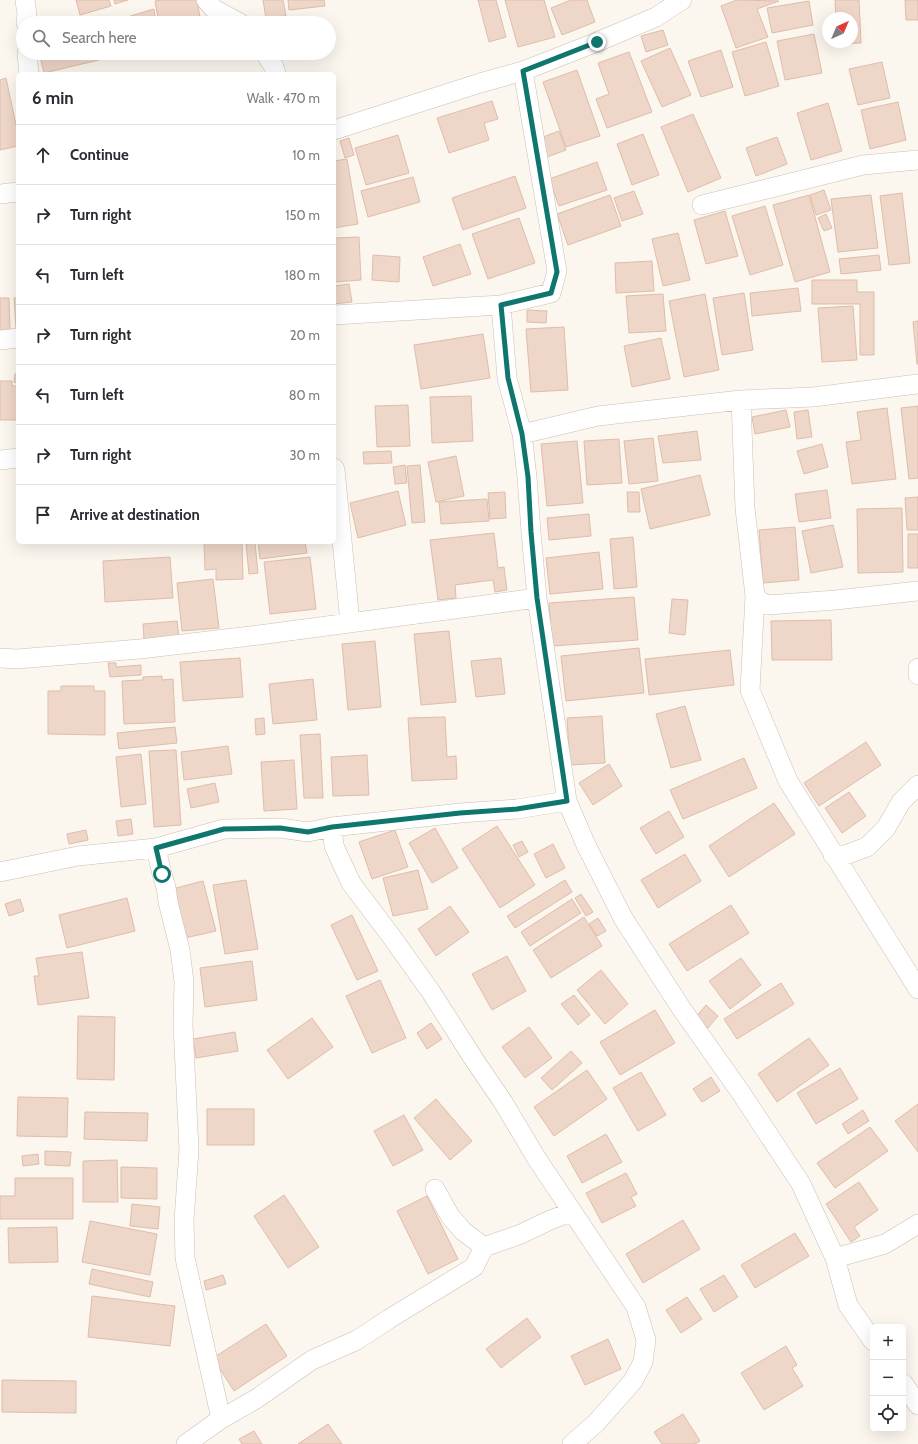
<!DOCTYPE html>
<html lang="en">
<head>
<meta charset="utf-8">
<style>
	body { margin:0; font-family:Cabin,sans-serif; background:#f7f7f7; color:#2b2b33 }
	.controls { position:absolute; right:12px; bottom:12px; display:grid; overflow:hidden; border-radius:6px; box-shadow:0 4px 16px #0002 }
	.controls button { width:36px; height:36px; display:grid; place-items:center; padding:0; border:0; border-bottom:1px solid #e1e1e2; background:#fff; color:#2b2b33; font:20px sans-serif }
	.compass { position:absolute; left:822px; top:12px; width:36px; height:36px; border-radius:50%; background:#fff; box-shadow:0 4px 16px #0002; rotate:44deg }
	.stop { position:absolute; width:12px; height:12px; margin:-9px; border:3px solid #0f766e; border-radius:50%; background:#fff }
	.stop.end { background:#0f766e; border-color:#fff; box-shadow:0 1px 4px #0008 }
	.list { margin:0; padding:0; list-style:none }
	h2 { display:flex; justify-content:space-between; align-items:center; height:52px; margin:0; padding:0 16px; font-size:17px }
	h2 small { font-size:13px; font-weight:400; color:#7c7c81 }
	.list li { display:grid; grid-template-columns:26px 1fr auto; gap:12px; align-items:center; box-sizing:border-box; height:60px; padding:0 16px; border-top:1px solid #e1e1e2 }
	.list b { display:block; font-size:15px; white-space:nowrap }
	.list em { font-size:13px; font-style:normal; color:#7c7c81 }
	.icon { flex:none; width:22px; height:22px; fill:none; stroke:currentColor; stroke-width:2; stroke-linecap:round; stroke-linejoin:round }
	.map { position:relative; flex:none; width:918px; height:1444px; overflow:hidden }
	.search { position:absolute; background:#fff; box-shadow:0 4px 16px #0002; left:16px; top:16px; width:320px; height:44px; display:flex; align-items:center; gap:10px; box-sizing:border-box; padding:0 14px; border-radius:22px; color:#7c7c81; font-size:15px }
	.panel { position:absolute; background:#fff; box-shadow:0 4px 16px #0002; left:16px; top:72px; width:320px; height:472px; border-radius:6px }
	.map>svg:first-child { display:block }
	.building { fill:#eed6c8; stroke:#dfbdaa }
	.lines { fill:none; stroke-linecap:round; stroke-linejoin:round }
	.minor-casing { stroke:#cdbeb4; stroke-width:20 }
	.minor { stroke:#fff; stroke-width:19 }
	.route { stroke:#0f766e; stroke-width:5 }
</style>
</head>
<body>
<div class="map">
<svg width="918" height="1444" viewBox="0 0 918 1444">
	<rect width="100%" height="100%" fill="#fbf6ee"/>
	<path class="building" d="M76 0H109L111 6 80 15Z
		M114 0H128L115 4Z
		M161 0H197L201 23H159L155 1Z
		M263 0H283L286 16 266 19Z
		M288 0H324L325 6 289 10Z
		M478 0H496L506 37 489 42Z
		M505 0H544L555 37 518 47Z
		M571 0H587L595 22 562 35 551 8Z
		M737 0 779 1 757 9 768 37 736 48 721 6Z
		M835 0H859L861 43 837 44V42H852V18H836Z
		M905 0H918V20H906Z
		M809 1 813 25 772 33 767 8Z
		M154 9 156 23H117V20Z
		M663 30 668 45 646 52 641 36Z
		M814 34 822 73 785 80 777 41Z
		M766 42 779 86 745 96 732 52Z
		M670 48 691 95 662 107 641 61Z
		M721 50 733 87 701 97 688 61Z
		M629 52 652 112 607 128 596 99 609 94 598 63Z
		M39 53H97L99 60 44 73Z
		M123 53H137L124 57Z
		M882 62 890 98 858 105 849 69Z
		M577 70 600 136 566 147 543 82Z
		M6 78 18 134V146L0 150V80Z
		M492 101 498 119 484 123 489 140 449 153 437 118Z
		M898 102 906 140 870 149 861 110Z
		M828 103 842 151 811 160 797 113Z
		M693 114 721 178 688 192 661 127Z
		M559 131 566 150 547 157 540 138Z
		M643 134 659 175 632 185 617 144Z
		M398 135 409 173 366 185 355 148Z
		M777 137 787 164 756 176 746 148Z
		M349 138 354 155 345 158 340 141Z
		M347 159 358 224 334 228V161Z
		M597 162 607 190 559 206 549 179Z
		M515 176 526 208 463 230 452 198Z
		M413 177 420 202 368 217 361 191Z
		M824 190 831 210 816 215 810 195Z
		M634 191 643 214 622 221 614 198Z
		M902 193 910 263 889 265 880 196Z
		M610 195 621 226 568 245 557 214Z
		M809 195 830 272 795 282 773 205Z
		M871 195 878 248 838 252 831 199Z
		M765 206 783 265 750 275 732 216Z
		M725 211 738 256 706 264 694 220Z
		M826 214 832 228 824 231 818 218Z
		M519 218 535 263 488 279 472 234Z
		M678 233 690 280 663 286 652 239Z
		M359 237 361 280 334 282V238Z
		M460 244 471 274 433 286 423 257Z
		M373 255 400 257 399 282 372 280Z
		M879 255 881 270 841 274 839 259Z
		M652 261 654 291 616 293 615 263Z
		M812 280H857V292H874V355H860V304H812Z
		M349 284 352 302 334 304V286Z
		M798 288 801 311 752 316 750 293Z
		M744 293 753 350 722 355 713 298Z
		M663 294 666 331 629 333 626 296Z
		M705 294 719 370 684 377 669 301Z
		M0 298H9L10 332H0Z
		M14 298H18V328H16Z
		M853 306 857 360 822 362 818 308Z
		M527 310 547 311 546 323 527 322Z
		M918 321V364H917L913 322Z
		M564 327 568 390 531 392 526 329Z
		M483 334 490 378 421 389 414 345Z
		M661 338 670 379 632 387 624 346Z
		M15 374H18V383L14 382Z
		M0 381H12V386H18V420H0Z
		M471 396 473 441 432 443 430 397Z
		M408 405 410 446 377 447 375 406Z
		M918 406V478L909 479 901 408Z
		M887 408 896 479 852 484 846 442 861 440 857 412Z
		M786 410 790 427 755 434 752 417Z
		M808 410 812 437 797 439 794 412Z
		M697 431 701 460 663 463 658 436Z
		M653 438 658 481 629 484 624 441Z
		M619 439 622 483 587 485 584 441Z
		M577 441 583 503 547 506 541 444Z
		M822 444 828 467 804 474 797 451Z
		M391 451 392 463 364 464 363 452Z
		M456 456 464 496 436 502 428 462Z
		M405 465 407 483 395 484 393 467Z
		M420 465 425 522 412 523 407 466Z
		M700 475 710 515 650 529 641 489Z
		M827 490 831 518 799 522 795 494Z
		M398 491 406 525 358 538 350 503Z
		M505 492 506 518 490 519 488 493Z
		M627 492H639L640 512H628Z
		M918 497V530H907L905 498Z
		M487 499 489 521 441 524 439 502Z
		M902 508 903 572 858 573 857 509Z
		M589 514 591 536 549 540 547 518Z
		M833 525 843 567 811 573 802 531Z
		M795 527 799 580 763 583 759 530Z
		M494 533 498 568 504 567 507 590 495 592 493 580 455 585 456 598 438 600 430 540Z
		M908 534H918V568H908Z
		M633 537 637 587 614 589 610 539Z
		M204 542H242L243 579 216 580V569L205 570Z
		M258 542H305L307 553 260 559Z
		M255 543 258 573 249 574 246 544Z
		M599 552 603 589 550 594 546 558Z
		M170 557 173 598 105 602 103 561Z
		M310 557 316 609 270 614 264 562Z
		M213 579 219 628 182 631 177 583Z
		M634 597 638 640 552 646 549 603Z
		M672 599 688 600 685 635 669 633Z
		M831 620 832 660H772L771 621Z
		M177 621 179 636 144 639 143 624Z
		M449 631 456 702 421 705 414 634Z
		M375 641 381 707 348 710 342 644Z
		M639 648 644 693 566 701 561 656Z
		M730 650 734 685 649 695 645 659Z
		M240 658 243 697 183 701 180 662Z
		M501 658 505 694 476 697 471 661Z
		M108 663H116V667L141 665V675L110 677Z
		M162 676V680L173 679 175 722 124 724 122 681 143 680V677Z
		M313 679 317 720 273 724 269 684Z
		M61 686H94V691H105V735L48 734V691H61Z
		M685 706 701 760 671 768 656 714Z
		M602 716 605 763 570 765 567 718Z
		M445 717 447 757 456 756 457 779 412 781 408 718Z
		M264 718 265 734 256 735 255 719Z
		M175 727 177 743 119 749 117 733Z
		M320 734 323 798H304L300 735Z
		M866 742 881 765 819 806 804 783Z
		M228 746 232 774 184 780 181 752Z
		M176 750 181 825 154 827 149 751Z
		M141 754 146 804 121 807 116 757Z
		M367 755 369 795 333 796 331 757Z
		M744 758 757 788 683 819 670 790Z
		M294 760 297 809 264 811 261 762Z
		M609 764 622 786 593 805 579 783Z
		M215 783 219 802 191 808 187 789Z
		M849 792 866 816 842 833 825 808Z
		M774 803 795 834 729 877 709 846Z
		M669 811 684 837 656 854 640 828Z
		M131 819 133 834 118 836 116 821Z
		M497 826 535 885 500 908 462 849Z
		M435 828 458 868 432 883 409 843Z
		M86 830 88 840 69 844 67 834Z
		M395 830 408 867 372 879 359 842Z
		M522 841 528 852 519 857 513 845Z
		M553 844 565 868 546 878 534 854Z
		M685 854 701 881 658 908 641 880Z
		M418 870 428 909 393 916 383 878Z
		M246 880 258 949 225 954 213 885Z
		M565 880 572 892 515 928 507 916Z
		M203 881 216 931 185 938 172 889Z
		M581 894 593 912 586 916 575 898Z
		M127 898 135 931 67 948 59 915Z
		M20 899 24 911 9 916 5 904Z
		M572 899 581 913 530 946 521 932Z
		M731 905 749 933 687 971 669 944Z
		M450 906 469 932 436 956 418 929Z
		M352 915 378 971 357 980 331 925Z
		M584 917 602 946 551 978 533 950Z
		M598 918 606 931 597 936 589 924Z
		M82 952 89 998 38 1005 34 976H39L36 958Z
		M507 956 526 991 492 1010 472 974Z
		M741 958 761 985 730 1009 709 981Z
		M252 961 257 1000 205 1007 200 968Z
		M601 970 628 1004 605 1024 577 990Z
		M380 980 406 1038 372 1053 346 996Z
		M781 983 794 1004 737 1039 724 1019Z
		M574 995 590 1015 578 1025 561 1004Z
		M706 1005 718 1016 708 1028 696 1017Z
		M655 1010 675 1043 620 1075 600 1042Z
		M78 1016 115 1017 114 1080 77 1079Z
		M312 1018 333 1047 288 1079 267 1050Z
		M431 1023 442 1039 427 1049 417 1033Z
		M529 1027 552 1058 525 1078 502 1047Z
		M235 1032 238 1051 196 1058 193 1039Z
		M809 1038 829 1065 777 1102 758 1074Z
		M571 1051 582 1063 552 1090 541 1078Z
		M840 1068 858 1099 816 1124 797 1093Z
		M587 1070 607 1099 554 1136 534 1107Z
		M641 1072 666 1115 638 1131 613 1088Z
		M711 1077 720 1091 702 1102 693 1089Z
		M18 1097 68 1098 67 1137 17 1136Z
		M436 1099 472 1141 450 1160 414 1118Z
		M918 1104V1152L895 1121Z
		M207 1109H254V1145H207Z
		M863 1110 869 1121 848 1134 842 1124Z
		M85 1112 148 1113 147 1141 84 1139Z
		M404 1115 423 1150 393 1166 374 1131Z
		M870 1127 888 1151 835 1188 817 1163Z
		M606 1134 622 1162 582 1183 567 1156Z
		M45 1151 71 1152 70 1166 45 1165Z
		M38 1154 39 1164 23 1166 22 1156Z
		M117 1160 118 1202H83V1161Z
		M121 1167 157 1168V1199L121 1198Z
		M626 1173 637 1194 631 1197 636 1206 602 1223 586 1193Z
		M15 1178H73V1219H0V1196H15Z
		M859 1182 878 1210 854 1227 860 1236 851 1242 826 1204Z
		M284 1195 319 1247 288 1268 254 1216Z
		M427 1196 458 1259 428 1274 397 1211Z
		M132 1204 160 1207 158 1229 130 1226Z
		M683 1220 700 1249 643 1283 626 1254Z
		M90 1221 157 1234 150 1275 82 1262Z
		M57 1227 58 1262 9 1263 8 1228Z
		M795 1233 809 1256 755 1288 741 1265Z
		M92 1269 153 1282 150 1297 89 1284Z
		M223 1275 226 1284 206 1290 204 1281Z
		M724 1275 738 1297 714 1312 700 1289Z
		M92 1296 175 1306 170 1346 88 1337Z
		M687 1297 702 1319 681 1333 666 1310Z
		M527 1318 541 1337 501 1368 486 1349Z
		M266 1324 287 1356 234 1391 213 1358Z
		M608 1339 621 1369 585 1385 571 1356Z
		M786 1346 797 1365 792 1368 803 1386 764 1410 741 1373Z
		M2 1380 76 1381V1413L2 1412Z
		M683 1414 700 1441 695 1444H662L654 1432Z
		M328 1424 342 1444H298Z
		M254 1431 262 1444H242L239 1439Z"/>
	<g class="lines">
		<defs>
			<path id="minor" d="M25 0 27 15 26 23
				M206 0 214 9 240 23
				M27 53 29 74
				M265 53 274 67 276 74
				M523 71 557 271 551 293 501 305 507 378 522 434 527 477 531 532 537 598 567 801 586 845 623 918 681 1008 741 1093 801 1184 835 1258 848 1305 873 1341
				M334 130 480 83 523 71 597 42 656 17 682 0
				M0 194 18 192
				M702 205 863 165 918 160
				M334 315 501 305
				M0 340 18 338
				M741 400 745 508 755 596 760 601 767 605 836 600 918 591
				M522 434 598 416 741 400 813 397 918 384
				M0 460 18 458
				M334 468 335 470 350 622
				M755 596 750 690 788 781 918 989
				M0 658 17 659 140 649 259 635 537 598
				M918 668V675
				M332 827 334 846 351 883 391 936 431 992 475 1061 503 1102 537 1159 636 1307 646 1340 643 1362 633 1381 596 1423 572 1444
				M156 848 162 874 166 887 168 902 180 950 184 982 183 1025 189 1150 184 1220 185 1258 221 1419
				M833 855H845L867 847 886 828 901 802 918 785
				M0 872 78 856 156 848 224 829 280 828 308 832 332 827 460 813 517 809 567 801
				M435 1189 450 1216 463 1231 484 1247
				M835 1258 885 1244 918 1224
				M903 1383 918 1405
				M186 1444 221 1419 256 1399 312 1360 357 1340 389 1319 474 1267 484 1247 521 1234 548 1221 571 1212"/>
		</defs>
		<use href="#minor" class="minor-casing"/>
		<use href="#minor" class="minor"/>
	</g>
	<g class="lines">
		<path class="route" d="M162 874 156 848 224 829 280 828 308 832 332 827 460 813 517 809 567 801 537 598 531 532 528 477 522 434 508 378 501 305 551 293 557 272 523 71 597 42"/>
	</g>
</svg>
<div class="controls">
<button>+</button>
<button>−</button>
<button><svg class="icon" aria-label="locate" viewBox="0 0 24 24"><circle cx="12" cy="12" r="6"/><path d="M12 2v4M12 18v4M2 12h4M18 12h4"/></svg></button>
</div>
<svg class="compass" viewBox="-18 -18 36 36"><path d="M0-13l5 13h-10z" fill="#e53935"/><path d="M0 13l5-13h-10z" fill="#7c7c81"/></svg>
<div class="stop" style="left:162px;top:874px"></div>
<div class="stop end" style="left:597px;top:42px"></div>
<div class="search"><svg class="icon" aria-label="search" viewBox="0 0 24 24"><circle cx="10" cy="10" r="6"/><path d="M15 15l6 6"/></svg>Search here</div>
<section class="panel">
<h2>6 min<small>Walk · 470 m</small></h2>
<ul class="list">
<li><svg class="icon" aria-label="ahead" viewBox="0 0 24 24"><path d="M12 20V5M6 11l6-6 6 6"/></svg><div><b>Continue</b></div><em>10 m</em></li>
<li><svg class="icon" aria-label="right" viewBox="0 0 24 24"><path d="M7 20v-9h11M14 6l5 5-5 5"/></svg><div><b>Turn right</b></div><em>150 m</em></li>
<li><svg class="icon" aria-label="left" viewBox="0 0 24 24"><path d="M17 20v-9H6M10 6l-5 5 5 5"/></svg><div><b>Turn left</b></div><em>180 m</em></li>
<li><svg class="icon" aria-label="right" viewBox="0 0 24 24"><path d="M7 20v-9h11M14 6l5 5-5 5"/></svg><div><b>Turn right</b></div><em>20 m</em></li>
<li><svg class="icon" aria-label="left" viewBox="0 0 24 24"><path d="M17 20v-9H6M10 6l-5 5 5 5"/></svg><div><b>Turn left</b></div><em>80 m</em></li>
<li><svg class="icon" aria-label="right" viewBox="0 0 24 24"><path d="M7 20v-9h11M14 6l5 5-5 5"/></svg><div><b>Turn right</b></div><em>30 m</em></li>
<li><svg class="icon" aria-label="arrive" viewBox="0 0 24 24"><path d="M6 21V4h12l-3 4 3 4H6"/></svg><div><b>Arrive at destination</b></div></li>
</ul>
</section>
</div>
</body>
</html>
